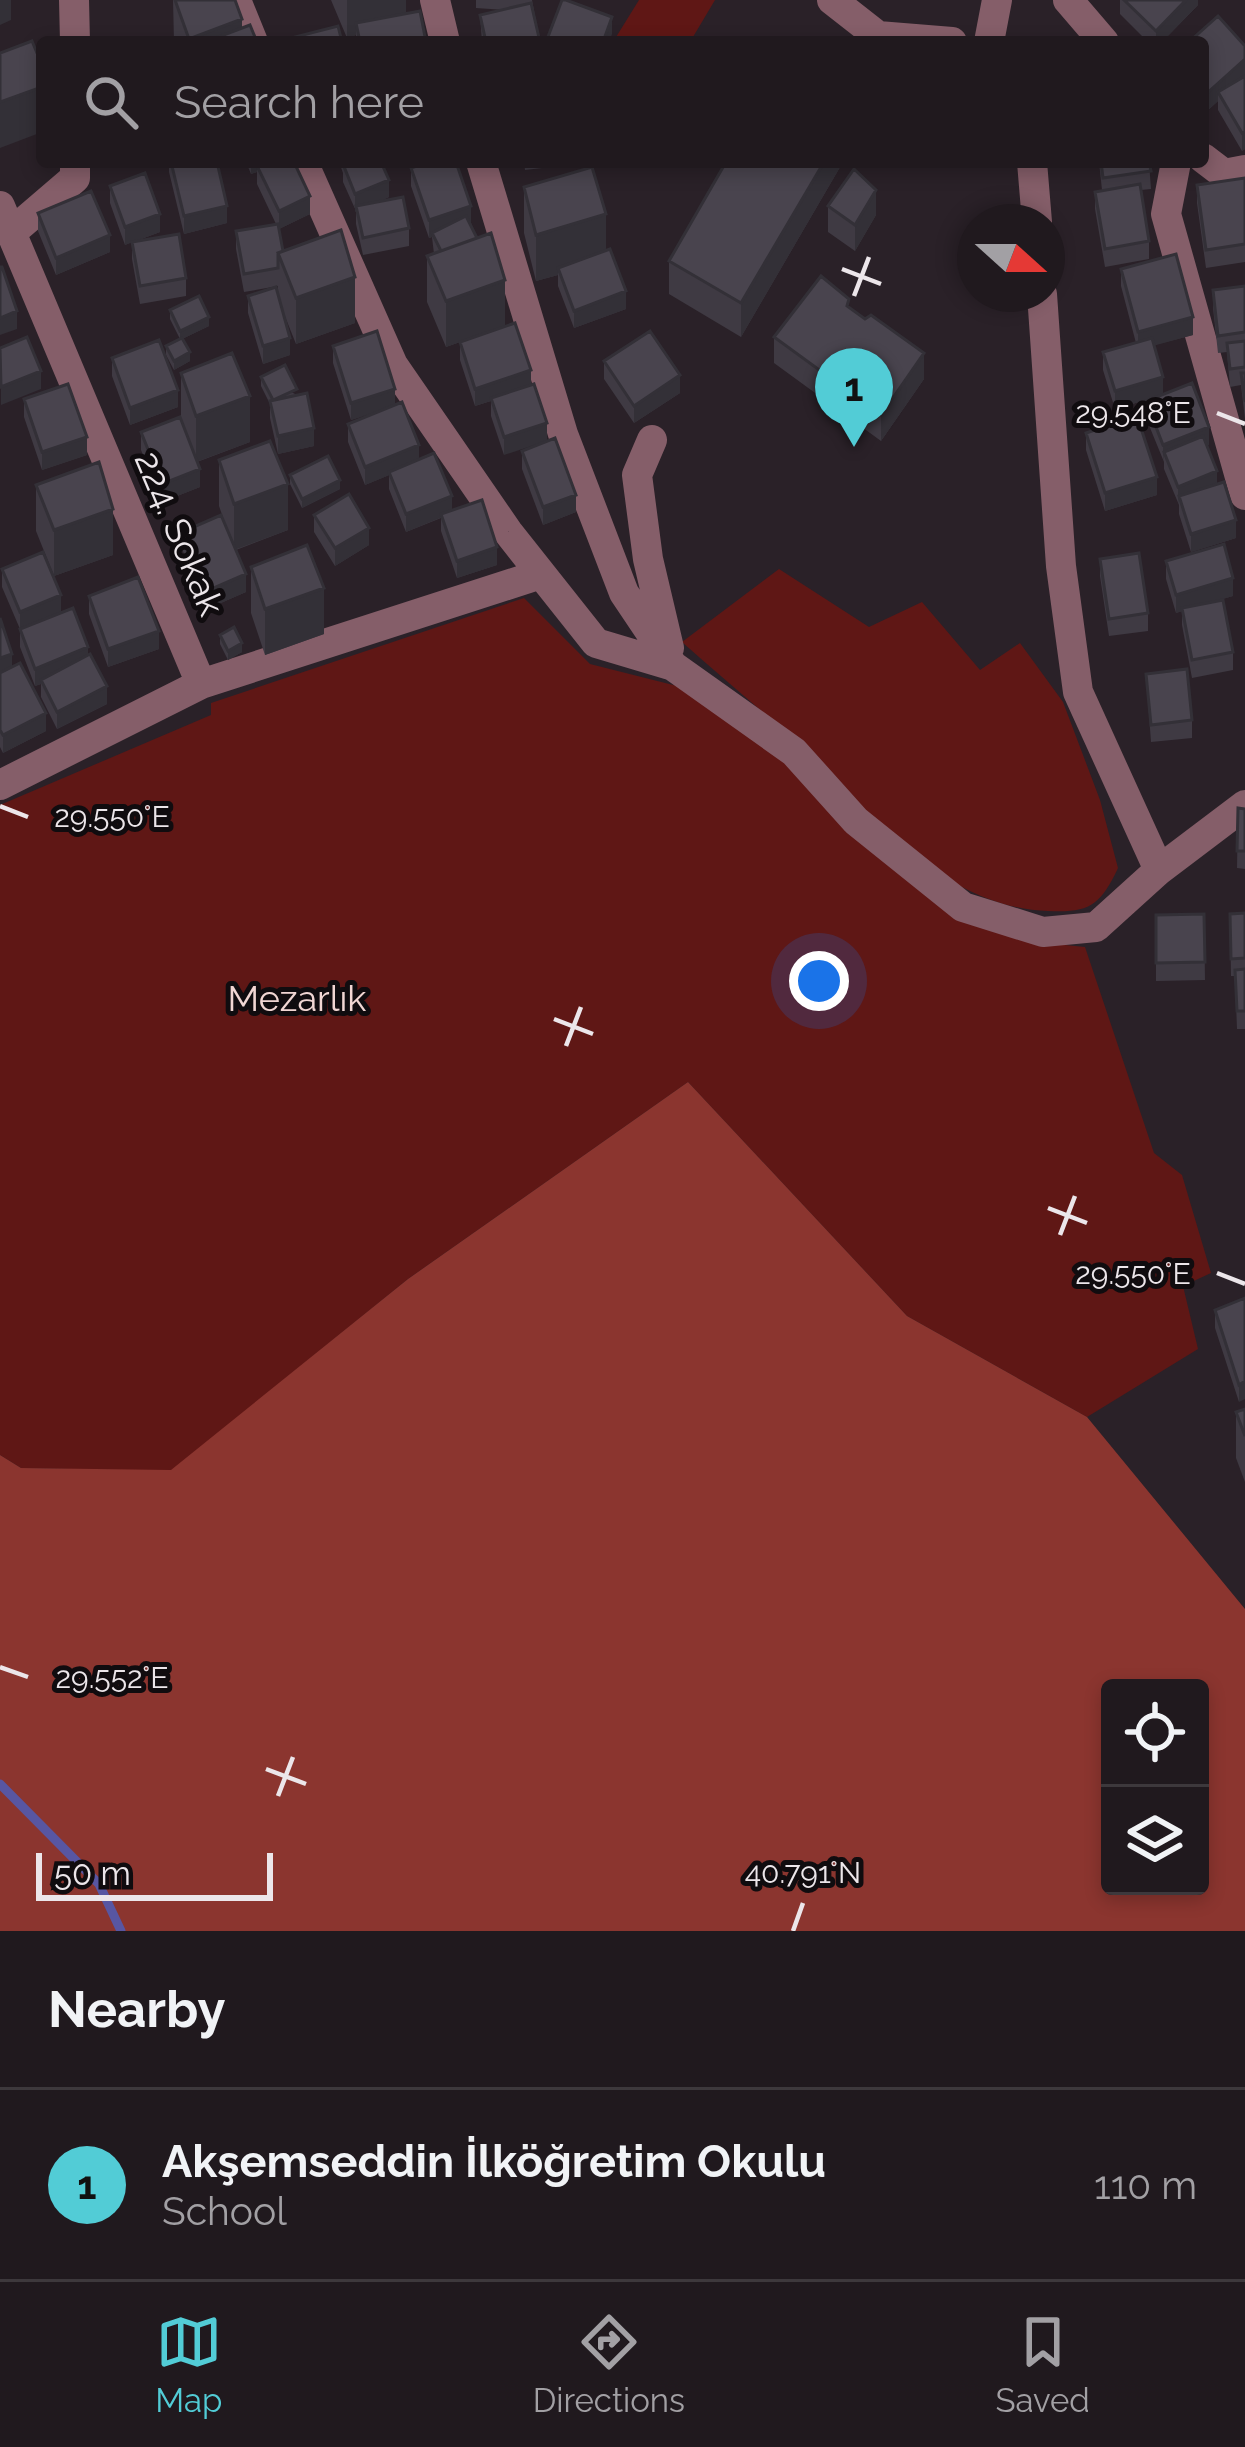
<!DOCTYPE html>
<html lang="en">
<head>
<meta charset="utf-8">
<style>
	body { margin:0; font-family:Raleway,sans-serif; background:#2d262b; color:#f1f3f6 }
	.controls { position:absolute; right:36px; bottom:36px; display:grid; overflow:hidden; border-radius:12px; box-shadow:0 6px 18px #0003 }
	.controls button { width:108px; height:108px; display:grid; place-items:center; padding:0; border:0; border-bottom:3px solid #3d383c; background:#20191e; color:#f1f3f6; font:60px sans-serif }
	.compass { position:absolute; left:957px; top:204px; width:108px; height:108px; border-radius:50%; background:#20191e; box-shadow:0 6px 18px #0003; rotate:111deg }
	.scale { position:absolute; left:36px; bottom:30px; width:237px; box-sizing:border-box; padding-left:12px; border:6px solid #ece6ea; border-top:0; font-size:33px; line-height:42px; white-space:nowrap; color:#ece6ea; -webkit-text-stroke:9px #100c0f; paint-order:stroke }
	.you { position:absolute; left:819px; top:981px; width:42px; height:42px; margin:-30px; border:9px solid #fff; border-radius:50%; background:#1a73e8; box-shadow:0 0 0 18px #1a73e833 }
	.badge { display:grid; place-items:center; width:78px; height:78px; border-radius:50%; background:#52ccd6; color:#111; font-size:39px; font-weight:700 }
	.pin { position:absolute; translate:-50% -99px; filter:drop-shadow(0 3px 6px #0008) }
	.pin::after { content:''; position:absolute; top:63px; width:42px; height:36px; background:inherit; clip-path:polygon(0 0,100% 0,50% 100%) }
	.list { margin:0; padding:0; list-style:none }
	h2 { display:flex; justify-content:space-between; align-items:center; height:156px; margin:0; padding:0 48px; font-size:51px }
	h2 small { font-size:39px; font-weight:400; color:#a2a0a4 }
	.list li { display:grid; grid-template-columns:78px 1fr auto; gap:36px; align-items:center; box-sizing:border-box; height:192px; padding:0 48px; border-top:3px solid #3d383c }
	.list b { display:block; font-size:45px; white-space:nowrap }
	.list p { margin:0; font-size:39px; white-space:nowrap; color:#a2a0a4 }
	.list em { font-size:39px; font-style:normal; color:#a2a0a4 }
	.icon { flex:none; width:66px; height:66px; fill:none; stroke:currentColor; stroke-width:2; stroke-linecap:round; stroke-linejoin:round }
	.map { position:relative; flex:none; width:1245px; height:1931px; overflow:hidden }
	.search { position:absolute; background:#20191e; box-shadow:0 6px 18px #0003; left:36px; right:36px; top:36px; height:132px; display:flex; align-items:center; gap:30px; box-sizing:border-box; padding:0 42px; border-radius:12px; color:#a2a0a4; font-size:45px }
	.sheet { height:348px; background:#20191e }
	nav { display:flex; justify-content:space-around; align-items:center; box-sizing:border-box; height:168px; border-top:3px solid #3d383c; background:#20191e; font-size:33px; color:#a2a0a4 }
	nav a { display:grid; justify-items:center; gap:6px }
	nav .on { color:#52ccd6 }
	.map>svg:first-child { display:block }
	.green { fill:#5f1715 }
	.forest { fill:#8b352f; fill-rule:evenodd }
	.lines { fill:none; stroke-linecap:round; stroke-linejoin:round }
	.stream { stroke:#5856a2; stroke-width:9 }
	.minor { stroke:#855e69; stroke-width:30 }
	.wall { fill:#3f3a43 }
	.shaded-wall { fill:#333037 }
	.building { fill:#49444e; stroke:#333037; stroke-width:3 }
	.ticks { fill:none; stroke:#ece6ea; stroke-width:4.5 }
	.labels { text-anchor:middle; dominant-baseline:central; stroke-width:10; stroke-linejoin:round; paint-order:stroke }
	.street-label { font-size:36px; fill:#ece6ea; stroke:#100c0f }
	.park-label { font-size:36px; fill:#f1d6d3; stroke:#100c0f }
	.ticks-label { font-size:30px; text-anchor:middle; fill:#ece6ea; stroke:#100c0f; stroke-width:10; stroke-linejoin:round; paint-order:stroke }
</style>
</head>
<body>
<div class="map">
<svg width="1245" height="1931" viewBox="0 0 1245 1931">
	<rect width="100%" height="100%" fill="#2a2128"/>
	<path class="green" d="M639 0H715L690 42H613Z
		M779 569 869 627 922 602 980 670 1020 643 1063 702 1100 800 1118 868C1100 906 1089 913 1048 911 942 907 872 814 800 746 762 710 721 677 682 642Z
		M524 598 590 664 689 689 1025 941 1085 947 1154 1153 1182 1175 1211 1273 1183 1286 1198 1349 1087 1417 907 1316 688 1082 408 1279 171 1471 21 1468 0 1455V805L211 715V703Z"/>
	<path class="forest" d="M688 1082 907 1316 1087 1417 1245 1609V1931H0V1455L21 1468 171 1470 408 1279ZM1110 1688H1200V1886H1110Z"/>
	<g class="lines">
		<path class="stream" d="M0 1784 99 1884 121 1931"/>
		<path class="minor" d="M74 0 75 42
			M236 0 253 42
			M435 0 445 42
			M832 0 878 36 952 42
			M1068 0 1104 42
			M989 42 997 0
			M1203 158 1224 174 1245 170
			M303 162 393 365 508 532 596 643 673 666 794 752 856 821 963 907 1043 932 1096 927 1159 870 1245 805
			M481 162 563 434 624 593 673 666
			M1032 162 1037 222
			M1176 162 1166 214 1245 495
			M0 206 201 684 0 785
			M12 232 75 178V162
			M1042 294 1061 566 1078 692 1159 870
			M652 440 637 475 648 559 669 648
			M201 684 541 574"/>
	</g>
	<path class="wall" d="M173 0H235L242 28 257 42H174Z
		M331 0H406V14L426 42H356V35L347 38Z
		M476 0H532L540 42H482L480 15 505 10 476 8Z
		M1120 0H1198V5L1162 42H1148L1120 14Z
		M1203 42 1245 46V149L1242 151 1218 110V101L1206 112 1203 109Z
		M169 162H217L227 223 184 234 169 172Z
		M246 162H294L310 214 279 229 283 251 355 323 296 344 282 309 290 355 263 364 248 313V296L278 294V286L244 292 236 249V231L276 224 257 184V172L251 174Z
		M339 162H381L389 197 380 201 409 228V246L363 255 356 224V211L343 182V173Z
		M524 162H585V163L525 170Z
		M726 162H843L741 337 669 294V261Z
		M1099 162H1149L1151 189 1141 190 1149 241V259L1105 267 1095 209V192L1102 190Z
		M411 168 471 223 505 326 515 323 504 455 491 416V401L475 406 460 360V342L446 347 427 302V256L434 254 432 237 429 238 411 186Z
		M1245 178V262L1206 268 1197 203V185Z
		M110 186 160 232 136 241 186 278V296L140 304 132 259V242L125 245 110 203Z
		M524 187 606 250 626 309 574 328 558 286V275L536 281 524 233Z
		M828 206 876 215 855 251 828 232Z
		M38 213 110 252 56 275 38 231Z
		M1121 269 1193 335 1154 345 1163 394 1209 445H1207L1217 484 1236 538 1191 552 1179 514V505L1164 469V462L1146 418V401L1156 397 1115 409 1103 370V352L1136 343 1121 286Z
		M1245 286V419L1241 385 1230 387 1227 352 1218 353 1213 308V290Z
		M849 308 924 379 881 441 774 363V337Z
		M170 310 209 326 182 339 190 361 174 370 166 355V346L180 339 170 319Z
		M333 346 395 405 419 459 452 510 497 565 457 578 441 531V518L406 532 389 489V475L365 485 348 442V424L381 410 351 420 333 363Z
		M112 358 178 407 130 425 112 376Z
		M604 361 680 393 634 423 604 379Z
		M181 373 250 442 197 462 200 487 162 502 141 450V432L181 418Z
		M261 377 297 395 314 446 278 454 270 418V404L261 386Z
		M24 399 87 455 42 470 24 417Z
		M1086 433 1157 495 1105 511 1086 450Z
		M522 451 576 512 543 525 522 469Z
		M219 460 288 530 236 550 246 592 207 609 182 549V532L227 529 219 506Z
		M290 475 340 489 302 508 290 484Z
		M36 485 113 555 54 576 36 531Z
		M314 515 369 545 335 566 314 532Z
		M1100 559 1148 613V631L1109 636 1100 576Z
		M1166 561 1233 596 1211 602 1233 652V670L1192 678 1182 625V611L1176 613 1166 579Z
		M251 567 324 634 265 655 251 613Z
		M2 569 61 613 88 655 107 704 57 729 41 697V684L35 686 20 647V629L2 587Z
		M89 596 159 649 108 667 89 614Z
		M0 618 12 667 46 731 3 753 0 747Z
		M220 635 242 652 228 660 220 644Z
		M1146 674 1192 720V738L1151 742Z
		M1238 808 1245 809V869L1237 868Z
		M1245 913V1029H1237L1235 976H1231L1230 914Z
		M1204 914 1205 980 1156 981V915Z
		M1245 1298 1239 1402 1215 1328V1310Z
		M1245 1409V1482L1236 1458V1412Z"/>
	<path class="shaded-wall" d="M0 0H11V20L0 25Z
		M347 0H406V18L356 23V35L347 38Z
		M1186 0H1198V5L1162 42H1156V31Z
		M612 17V34L609 42H603Z
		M242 19V42H189V39Z
		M1245 59V77L1218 92V101L1206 112V94Z
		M42 87V132L0 148V102Z
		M1245 131V149L1242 151V133Z
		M251 162H280L257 166V172L251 174Z
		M824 162H843L741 337V303Z
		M389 180V197L355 212V194Z
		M876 190V215L855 251V225Z
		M310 196V214L279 229V211Z
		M227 206V223L184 234V216Z
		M471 206V223L429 238V220Z
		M160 214V232L125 245V227Z
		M606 214V260L558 268V275L536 281V235Z
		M110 235V252L56 275V258Z
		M355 277V323L296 344V298Z
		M505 280V326L446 347V301Z
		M626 291V309L574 328V311Z
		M17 311V329L0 335V318Z
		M209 317V326L180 340V331Z
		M1193 317V335L1138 350V332Z
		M290 338V355L263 364V346Z
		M190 352V361L174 370V361Z
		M924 353V379L881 441V415Z
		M531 370V388L475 406V389Z
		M41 371V389L1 405V387Z
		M680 375V393L634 423V406Z
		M1163 377V395L1115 409V391Z
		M395 389V406L351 420V403Z
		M178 390V407L130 425V408Z
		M250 396V442L196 462V416Z
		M547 423V441L504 455V437Z
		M1209 427V445L1167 461 1164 452 1163 462V445Z
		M314 428V446L278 454V436Z
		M87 437V455L42 470V452Z
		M419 445V463L365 485V467Z
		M200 469V487L162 502V484Z
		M1217 471V488L1179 496 1178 505V487Z
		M1157 477V495L1105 511V493Z
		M340 480V489L302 508V499Z
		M288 484V530L234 550V504Z
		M576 495V512L543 525V507Z
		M452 496V513L406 532V514Z
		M113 509V555L54 576V530Z
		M1236 520V538L1191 552V534Z
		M369 528V545L335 566V548Z
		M497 547V565L457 578V561Z
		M246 574V592L207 609V591Z
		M1233 578V596L1176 613V595Z
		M324 588V634L265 655V609Z
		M61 595V613L20 630V612Z
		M159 631V649L108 667V649Z
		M242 643V652L228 660V651Z
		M88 647V665L41 680V684L35 686V669Z
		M12 654V672L0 676V658Z
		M107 686V704L57 729V712Z
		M46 713V731L3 753V735Z
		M1245 1381V1399L1239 1402V1385Z"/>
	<path class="building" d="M175 0H235L242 19 189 39Z
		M562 0H566L612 17 603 42H546Z
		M1124 0H1186L1156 31Z
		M531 3 540 42H486L480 15Z
		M420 11 426 42H360L356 23Z
		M1218 16 1245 46V59L1206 94 1203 92V42H1189Z
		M250 25 257 42H205Z
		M338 26 342 42H292L291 38Z
		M32 41 42 65V87L0 102V53Z
		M1245 76V131L1242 133 1218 92Z
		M171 162H217L227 206 184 216Z
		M266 162H294L310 196 279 211 257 166Z
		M348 162H381L389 180 355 194 343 164Z
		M428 162H456L471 206 429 220 411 168Z
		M726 162H824L741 303 669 261Z
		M1101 162H1149L1151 171 1103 178Z
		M592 167 606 214 536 235 524 187Z
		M854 169 876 190 855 225 828 206Z
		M145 173 160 214 125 227 110 186Z
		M1245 178V244L1206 250 1197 185Z
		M1140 184 1149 241 1105 249 1095 192Z
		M91 191 110 235 56 258 38 213Z
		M403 197 409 228 363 238 356 206Z
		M466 216 477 238 441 251 432 233Z
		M278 224 283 251 278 253V268L244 274 236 231Z
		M341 230 355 277 296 298 278 253Z
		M491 233 505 280 446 301 427 256Z
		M179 234 186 278 140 286 132 242Z
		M610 249 626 291 574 311 558 268Z
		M1176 254 1193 317 1138 332 1121 269Z
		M0 267H2L17 311 0 318Z
		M821 276 849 299 847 306 865 319 871 315 924 353 881 415 774 337Z
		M1245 286V332L1218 336 1213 290Z
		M276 287 290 338 263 346 248 296Z
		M199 296 209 317 180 331 170 310Z
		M515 323 531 370 475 389 460 342Z
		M377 331 395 389 351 403 333 346Z
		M650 331 680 375 634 406 604 361Z
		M27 337 41 371 1 387 0 348Z
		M182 338 190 352 174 361 166 346Z
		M1152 338 1163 377 1115 391 1103 352Z
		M159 340 178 390 130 408 112 358Z
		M1245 341V367L1230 369 1227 343Z
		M232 353 250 396 196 416 181 373Z
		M285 365 297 389 273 400 261 377Z
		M1241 373H1245V402Z
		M1192 383 1209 427 1163 445 1146 401Z
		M68 384 87 437 42 452 24 399Z
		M534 384 547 423 504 437 491 398Z
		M307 393 314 428 278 436 270 401Z
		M402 402 419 445 365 467 348 424Z
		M1137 416 1157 477 1105 493 1086 433Z
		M180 417 200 469 162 484 141 432Z
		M1203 436 1217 471 1178 487 1164 452Z
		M555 438 576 495 543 507 522 451Z
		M270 441 288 484 234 504 219 460Z
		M434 453 452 496 406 514 389 472Z
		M328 456 340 480 302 499 290 475Z
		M99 462 113 509 54 530 36 485Z
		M1224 482 1236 520 1191 534 1179 496Z
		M349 494 369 528 335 548 314 515Z
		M482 500 497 547 457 561 441 514Z
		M221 515 246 574 207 591 182 532Z
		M1224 544 1233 578 1176 595 1166 561Z
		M307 545 324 588 265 609 251 567Z
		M43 552 61 595 20 612 2 569Z
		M1139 553 1148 613 1109 619 1100 559Z
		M138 577 159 631 108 649 89 596Z
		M1223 600 1233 652 1192 660 1182 608Z
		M73 608 88 647 35 669 20 629Z
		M0 618 12 654 0 658Z
		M234 627 242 643 228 651 220 635Z
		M90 654 107 686 57 712 41 680Z
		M20 663 46 713 3 735 0 730V673Z
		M1187 669 1192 720 1151 725 1146 674Z
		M1238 808 1245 809V851H1237Z
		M1245 913V958L1231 959 1230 914Z
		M1204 914 1205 962 1156 963V915Z
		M1245 969V1011H1237L1235 970Z
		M1245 1298V1381L1239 1385 1215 1310Z
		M1245 1409V1436L1236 1412Z"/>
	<path class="ticks" d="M842 269 881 284M854 296 869 257M1217 413 1245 424M0 806 28 817M554 1019 593 1034M566 1046 581 1007M1048 1208 1087 1223M1060 1235 1075 1196M1217 1273 1245 1284M0 1667 28 1677M266 1769 306 1784M278 1796 293 1757M793 1931 803 1903"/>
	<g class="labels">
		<g class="street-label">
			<text transform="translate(180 533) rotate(67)">224. Sokak</text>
		</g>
		<g class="park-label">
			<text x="297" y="998">Mezarlık</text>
		</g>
	</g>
	<g class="ticks-label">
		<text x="1133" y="423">29.548°E</text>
		<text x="112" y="827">29.550°E</text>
		<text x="1133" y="1284">29.550°E</text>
		<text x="112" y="1688">29.552°E</text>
		<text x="803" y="1883">40.791°N</text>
	</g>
</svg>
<div class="controls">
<button><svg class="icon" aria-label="locate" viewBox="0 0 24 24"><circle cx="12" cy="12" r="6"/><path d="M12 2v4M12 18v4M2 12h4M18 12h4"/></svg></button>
<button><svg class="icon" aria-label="layers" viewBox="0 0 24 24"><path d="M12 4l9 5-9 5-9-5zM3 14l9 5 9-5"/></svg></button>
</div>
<svg class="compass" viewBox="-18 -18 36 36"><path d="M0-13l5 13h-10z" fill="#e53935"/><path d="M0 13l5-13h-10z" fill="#a2a0a4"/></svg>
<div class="scale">50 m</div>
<div class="you"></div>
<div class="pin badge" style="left:854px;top:447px">1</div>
<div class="search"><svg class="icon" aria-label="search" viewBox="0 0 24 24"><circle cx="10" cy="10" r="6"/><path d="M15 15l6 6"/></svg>Search here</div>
</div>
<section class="sheet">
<h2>Nearby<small></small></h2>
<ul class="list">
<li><span class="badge">1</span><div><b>Akşemseddin İlköğretim Okulu</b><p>School</p></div><em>110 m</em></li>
</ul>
</section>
<nav>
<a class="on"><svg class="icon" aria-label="map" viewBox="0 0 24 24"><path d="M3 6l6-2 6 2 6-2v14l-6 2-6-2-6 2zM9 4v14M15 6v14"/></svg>Map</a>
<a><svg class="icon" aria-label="directions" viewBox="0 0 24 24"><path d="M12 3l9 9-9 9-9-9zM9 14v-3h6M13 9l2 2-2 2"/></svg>Directions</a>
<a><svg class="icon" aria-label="saved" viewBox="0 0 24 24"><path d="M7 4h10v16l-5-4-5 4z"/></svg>Saved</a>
</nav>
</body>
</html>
